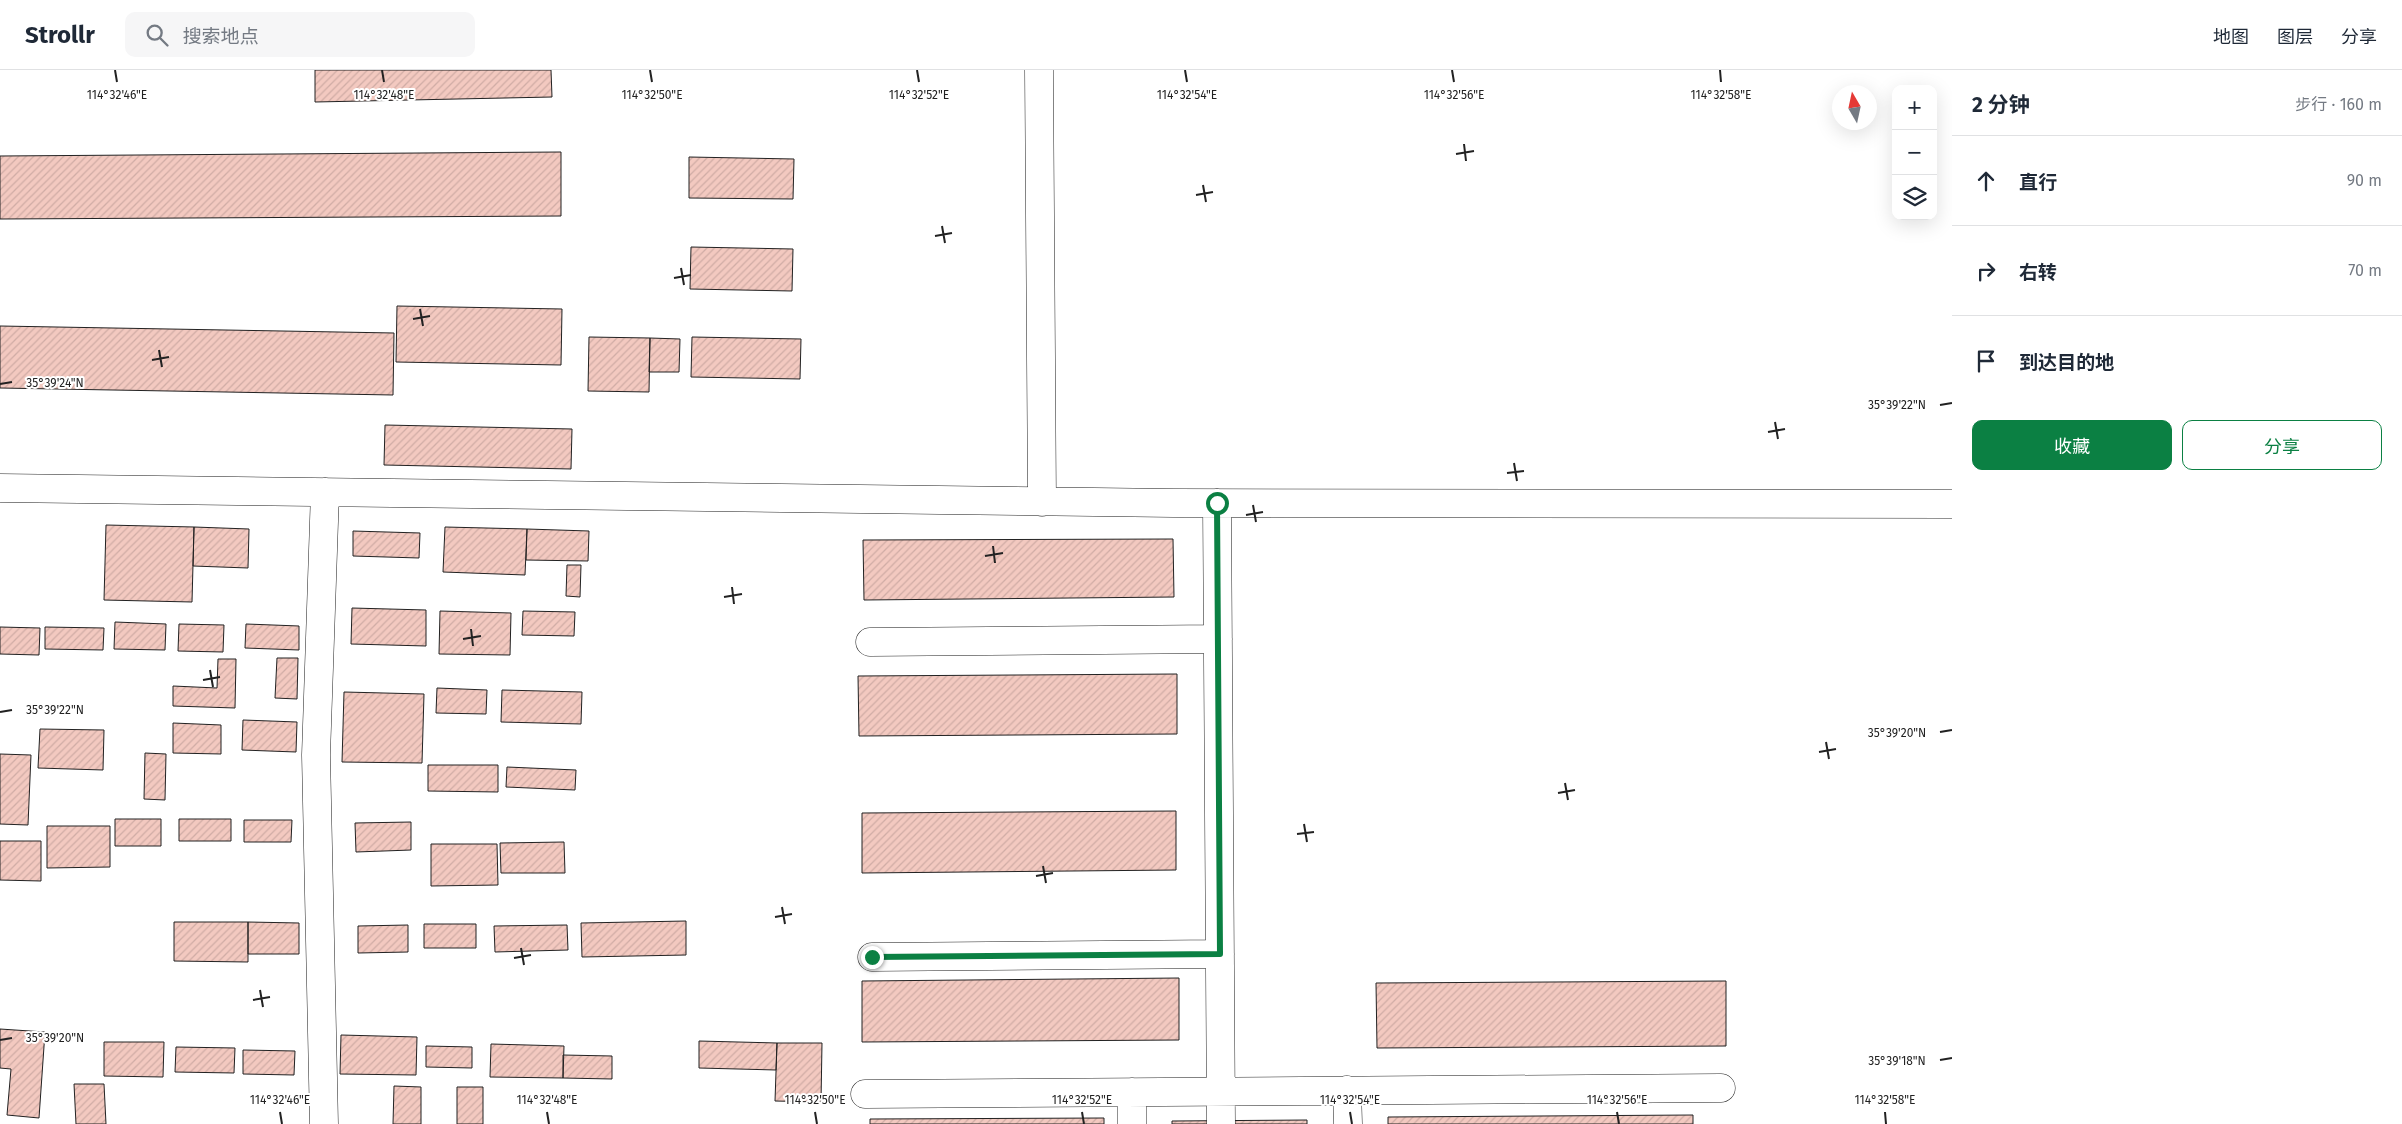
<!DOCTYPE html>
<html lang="zh">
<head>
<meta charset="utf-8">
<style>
	body { margin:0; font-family:"Fira Sans","Noto Sans SC",sans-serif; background:#f6f6f7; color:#1f2937 }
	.controls { position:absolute; right:15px; top:15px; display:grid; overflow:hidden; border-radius:10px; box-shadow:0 5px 20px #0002 }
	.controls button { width:45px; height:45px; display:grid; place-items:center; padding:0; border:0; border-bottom:1px solid #e0e1e3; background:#fff; color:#1f2937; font:25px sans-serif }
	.compass { position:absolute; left:1832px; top:15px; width:45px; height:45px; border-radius:50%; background:#fff; box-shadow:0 5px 20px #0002; rotate:351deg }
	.stop { position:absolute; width:15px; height:15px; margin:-11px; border:4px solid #0b8043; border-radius:50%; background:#fff }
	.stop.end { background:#0b8043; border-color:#fff; box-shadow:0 1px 5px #0008 }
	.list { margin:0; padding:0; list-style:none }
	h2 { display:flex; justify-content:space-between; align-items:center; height:65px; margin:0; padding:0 20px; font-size:21px }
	h2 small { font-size:16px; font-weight:400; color:#747a83 }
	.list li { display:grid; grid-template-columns:32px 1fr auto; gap:15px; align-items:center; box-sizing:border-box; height:90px; padding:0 20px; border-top:1px solid #e0e1e3 }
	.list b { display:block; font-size:19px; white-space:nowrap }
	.list em { font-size:16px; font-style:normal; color:#747a83 }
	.actions { display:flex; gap:10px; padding:15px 20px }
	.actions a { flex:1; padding:11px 0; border:1px solid #0b8043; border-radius:10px; text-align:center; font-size:18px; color:#0b8043 }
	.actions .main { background:#0b8043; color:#fff }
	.icon { flex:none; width:28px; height:28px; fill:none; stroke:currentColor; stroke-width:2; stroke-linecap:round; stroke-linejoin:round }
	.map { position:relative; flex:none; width:1952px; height:1054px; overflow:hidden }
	header { display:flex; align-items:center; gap:30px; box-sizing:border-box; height:70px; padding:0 25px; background:#fff; border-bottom:1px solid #e0e1e3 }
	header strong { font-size:24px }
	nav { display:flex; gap:28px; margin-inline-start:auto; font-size:18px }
	.search { width:350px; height:45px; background:#f6f6f7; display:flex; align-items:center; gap:12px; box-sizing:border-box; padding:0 18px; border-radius:10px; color:#747a83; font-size:19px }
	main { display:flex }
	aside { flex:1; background:#fff }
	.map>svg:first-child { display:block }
	.building { fill:url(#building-hatch); stroke:#222 }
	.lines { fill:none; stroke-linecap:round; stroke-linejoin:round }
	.minor-casing { stroke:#222; stroke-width:29 }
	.minor { stroke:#fff; stroke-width:28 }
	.route { stroke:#0b8043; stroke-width:6 }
	.ticks { fill:none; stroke:#222; stroke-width:2 }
	.ticks-label { font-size:12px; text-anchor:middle; fill:#222; stroke:#fff; stroke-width:4; stroke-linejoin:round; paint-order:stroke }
</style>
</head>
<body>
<header>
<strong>Strollr</strong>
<div class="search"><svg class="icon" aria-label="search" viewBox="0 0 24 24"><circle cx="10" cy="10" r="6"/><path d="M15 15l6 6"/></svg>搜索地点</div>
<nav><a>地图</a><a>图层</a><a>分享</a></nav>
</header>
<main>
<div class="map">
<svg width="1952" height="1054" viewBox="0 0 1952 1054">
	<defs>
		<pattern id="building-hatch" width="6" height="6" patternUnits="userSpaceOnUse" patternTransform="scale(1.25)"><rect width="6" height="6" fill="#f3c9c0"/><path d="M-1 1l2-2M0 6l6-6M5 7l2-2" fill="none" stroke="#d0aca5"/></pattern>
	</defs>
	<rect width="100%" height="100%" fill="#fff"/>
	<path class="building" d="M315 0H551L552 27 315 32Z
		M561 82V146L0 149V86Z
		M689 87 794 89 793 129 689 128Z
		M691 177 793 179 792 221 690 219Z
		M397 236 562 239 561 295 396 292Z
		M0 256 394 263 393 325 0 318Z
		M589 267 650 268 649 322 588 321Z
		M692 267 801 269 800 309 691 307Z
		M650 268 680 269 679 302H649Z
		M385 355 572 359 571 399 384 395Z
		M106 455 194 457 192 532 104 530Z
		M194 457 249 459 248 498 193 496Z
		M445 457 527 459 525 505 443 502Z
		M527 459 589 461 588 491 526 490Z
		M353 461 420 463 419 488 353 486Z
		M1173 469 1174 527 864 530 863 470Z
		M567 495H581L580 527 566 526Z
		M352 538 426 540V576L351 574Z
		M440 541 511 543 510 585 439 584Z
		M523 541 575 542 574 566 522 565Z
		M115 552 166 554 165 580 114 579Z
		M179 554 224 555 223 582 178 581Z
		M246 554 299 556V580L245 578Z
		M0 557 40 558 39 585 0 584Z
		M45 557 104 558 103 580 45 579Z
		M277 588H298L297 629 275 628Z
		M218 589H236L235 638 173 636V616L217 618Z
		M1177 604V664L859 666 858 606Z
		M437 618 487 620 486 644 436 643Z
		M502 620 582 622 581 654 501 652Z
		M344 622 424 624 422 693 342 692Z
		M243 650 297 652 296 682 242 680Z
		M173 653 221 655V684L173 683Z
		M40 659 104 660 103 700 38 698Z
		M145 683 166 684 165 730 144 729Z
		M0 684 31 685 28 755 0 754Z
		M428 695H498V722L428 721Z
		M507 697 576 700 575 720 506 717Z
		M1176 741V800L862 803V743Z
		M115 749H161V776H115Z
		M179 749H231V771H179Z
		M244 750H292L291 772H244Z
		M411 752V780L356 782 355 753Z
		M47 756H110V797L47 798Z
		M0 771H41V811L0 810Z
		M564 772 565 803H501L500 773Z
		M431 774H497L498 815 431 816Z
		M686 851V885L582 887 581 853Z
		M174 852H248V892L174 891Z
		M248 852 299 853V884H248Z
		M424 854H476V878H424Z
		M408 855V882L358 883V856Z
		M567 855 568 880 495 882 494 856Z
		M1179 908V970L862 972V911Z
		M1726 911V976L1377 978 1376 913Z
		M0 959 45 962 39 1048 7 1045 11 999 0 998Z
		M341 965 417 967 416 1005 340 1004Z
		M699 971 777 973 776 1000 699 998Z
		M104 972H164L163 1007 104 1006Z
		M777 973H822L821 1032 775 1031Z
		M491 974 564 976 563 1008 490 1007Z
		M426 976 472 977V998L426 997Z
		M176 977 235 978 234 1003 175 1002Z
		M243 980 295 981 294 1005 243 1004Z
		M563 985 612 986V1009L563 1008Z
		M74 1014H104L106 1054H76Z
		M394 1016 421 1017V1054H393Z
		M457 1017H483V1054H457Z
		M1693 1045V1054H1388V1047Z
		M1104 1048V1054H870V1049Z
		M1307 1050V1054H1172V1051Z"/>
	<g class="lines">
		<defs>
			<path id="minor" d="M1039 0 1042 432
				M0 418 1173 433 1952 434
				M1217 433 1221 1054
				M870 572 1218 569
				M872 887 1220 884
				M1347 1020 1348 1054
				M1132 1022V1054
				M865 1024 1721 1018
				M324 1054 316 685 325 422"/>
		</defs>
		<use href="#minor" class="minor-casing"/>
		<use href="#minor" class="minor"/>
	</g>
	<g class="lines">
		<path class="route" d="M872 887 1220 884 1217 433"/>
	</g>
	<path class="ticks" d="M115 0 117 12M382 0 384 12M650 0 652 12M917 0 919 12M1185 0 1187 12M1452 0 1454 12M1720 0 1721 12M1464 74 1466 91M1456 84 1474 81M1203 115 1206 132M1196 125 1213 122M942 156 945 173M935 166 952 163M681 198 684 215M674 208 691 205M420 239 423 256M413 249 430 246M159 280 162 297M152 290 169 287M0 314 12 312M1940 335 1952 333M1775 352 1778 369M1768 362 1785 359M1514 393 1517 411M1507 403 1524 401M1253 435 1256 452M1246 445 1263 442M993 476 995 493M985 486 1003 483M732 517 734 534M724 527 742 524M471 559 473 576M463 569 481 566M210 600 213 617M203 610 220 607M0 642 12 640M1940 662 1952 660M1826 672 1829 689M1819 682 1836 679M1565 713 1568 730M1558 723 1575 720M1304 754 1307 772M1297 764 1314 762M1043 796 1046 813M1036 806 1053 803M782 837 785 854M775 847 792 844M521 878 524 895M514 888 531 885M260 920 263 937M253 930 270 927M0 970 12 968M1940 990 1952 988M280 1042 282 1054M547 1042 549 1054M815 1042 817 1054M1082 1042 1084 1054M1350 1042 1352 1054M1617 1042 1619 1054M1885 1042 1886 1054"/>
	<g class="ticks-label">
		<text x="117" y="29">114°32'46"E</text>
		<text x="384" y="29">114°32'48"E</text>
		<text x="652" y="29">114°32'50"E</text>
		<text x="919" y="29">114°32'52"E</text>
		<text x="1454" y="29">114°32'56"E</text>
		<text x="1721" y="29">114°32'58"E</text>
		<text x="1187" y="29">114°32'54"E</text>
		<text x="55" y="317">35°39'24"N</text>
		<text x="1897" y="339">35°39'22"N</text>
		<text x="55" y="644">35°39'22"N</text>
		<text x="1897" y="667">35°39'20"N</text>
		<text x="55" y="972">35°39'20"N</text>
		<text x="1897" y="995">35°39'18"N</text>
		<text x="280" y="1034">114°32'46"E</text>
		<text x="547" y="1034">114°32'48"E</text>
		<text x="815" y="1034">114°32'50"E</text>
		<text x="1082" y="1034">114°32'52"E</text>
		<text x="1350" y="1034">114°32'54"E</text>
		<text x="1617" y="1034">114°32'56"E</text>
		<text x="1885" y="1034">114°32'58"E</text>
	</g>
</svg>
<div class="controls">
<button>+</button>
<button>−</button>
<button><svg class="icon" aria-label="layers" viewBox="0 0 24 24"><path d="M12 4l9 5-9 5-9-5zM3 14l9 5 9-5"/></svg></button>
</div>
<svg class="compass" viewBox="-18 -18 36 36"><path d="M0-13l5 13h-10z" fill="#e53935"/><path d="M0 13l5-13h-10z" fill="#747a83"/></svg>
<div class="stop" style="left:1217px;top:433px"></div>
<div class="stop end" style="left:872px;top:887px"></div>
</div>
<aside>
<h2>2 分钟<small>步行 · 160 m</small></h2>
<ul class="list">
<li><svg class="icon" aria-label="ahead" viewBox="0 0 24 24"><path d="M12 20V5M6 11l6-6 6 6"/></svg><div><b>直行</b></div><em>90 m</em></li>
<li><svg class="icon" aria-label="right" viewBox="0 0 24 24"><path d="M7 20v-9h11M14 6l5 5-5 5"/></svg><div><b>右转</b></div><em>70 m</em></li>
<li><svg class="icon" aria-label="arrive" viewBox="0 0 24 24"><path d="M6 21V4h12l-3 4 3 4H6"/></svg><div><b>到达目的地</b></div></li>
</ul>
<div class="actions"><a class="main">收藏</a><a>分享</a></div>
</aside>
</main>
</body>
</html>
